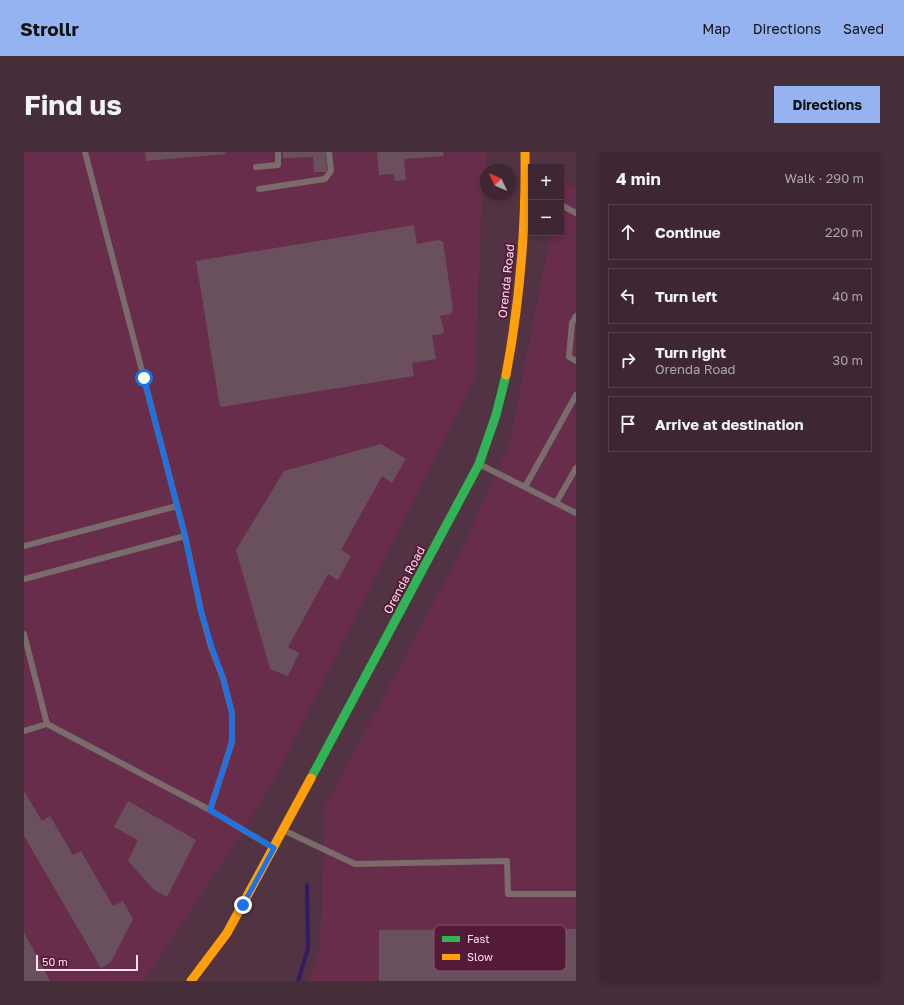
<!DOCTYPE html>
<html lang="en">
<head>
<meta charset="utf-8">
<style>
	body { margin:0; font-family:"Golos Text",sans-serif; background:#452e3a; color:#f1f3f6 }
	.controls { position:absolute; right:12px; top:12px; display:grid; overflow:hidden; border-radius:0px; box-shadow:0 2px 6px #0003 }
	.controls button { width:36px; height:36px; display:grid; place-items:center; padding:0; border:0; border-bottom:1px solid #57434d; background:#3e2632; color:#f1f3f6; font:20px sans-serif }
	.compass { position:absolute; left:456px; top:12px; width:36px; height:36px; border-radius:50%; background:#3e2632; box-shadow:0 2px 6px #0003; rotate:314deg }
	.scale { position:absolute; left:12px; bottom:10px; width:102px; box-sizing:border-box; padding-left:4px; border:2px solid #fddfec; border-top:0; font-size:11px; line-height:14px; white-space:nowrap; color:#fddfec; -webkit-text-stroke:3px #531b38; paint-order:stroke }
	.stop { position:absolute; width:12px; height:12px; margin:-9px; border:3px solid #1a73e8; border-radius:50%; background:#fff }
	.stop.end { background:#1a73e8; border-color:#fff; box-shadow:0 1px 4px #0008 }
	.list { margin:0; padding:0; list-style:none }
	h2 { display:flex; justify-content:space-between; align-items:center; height:52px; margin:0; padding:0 16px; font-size:17px }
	h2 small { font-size:13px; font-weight:400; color:#ada5ac }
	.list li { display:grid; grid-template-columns:26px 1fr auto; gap:12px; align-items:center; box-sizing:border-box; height:56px; margin:0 8px 8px; padding:0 8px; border:1px solid #57434d; border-radius:0px }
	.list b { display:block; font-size:15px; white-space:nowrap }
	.list p { margin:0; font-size:13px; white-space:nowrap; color:#ada5ac }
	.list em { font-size:13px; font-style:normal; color:#ada5ac }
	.icon { flex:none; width:22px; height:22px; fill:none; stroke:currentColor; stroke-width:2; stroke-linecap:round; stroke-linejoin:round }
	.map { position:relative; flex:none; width:552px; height:829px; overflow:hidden; border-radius:0px }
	header { display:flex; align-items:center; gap:24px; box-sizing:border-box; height:56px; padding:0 20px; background:#95b2f1; color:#111 }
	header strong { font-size:19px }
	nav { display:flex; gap:22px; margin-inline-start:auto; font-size:14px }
	.intro { display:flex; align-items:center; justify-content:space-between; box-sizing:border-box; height:96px; padding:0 24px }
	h1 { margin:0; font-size:28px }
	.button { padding:10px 18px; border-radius:0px; background:#95b2f1; color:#111; font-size:14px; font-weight:700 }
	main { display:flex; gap:24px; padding:0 24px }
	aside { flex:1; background:#3e2632; border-radius:0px; box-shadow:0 2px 6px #0003 }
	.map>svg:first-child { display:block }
	.built { fill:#682d4b }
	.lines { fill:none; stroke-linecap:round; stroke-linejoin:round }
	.stream { stroke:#341a63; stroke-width:4 }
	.building { fill:#6a505d }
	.lane { stroke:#796c6a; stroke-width:6 }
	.fast { stroke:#30b455; stroke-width:9 }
	.slow { stroke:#ff9f0a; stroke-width:9 }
	.route { stroke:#1a73e8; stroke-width:5 }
	.labels { text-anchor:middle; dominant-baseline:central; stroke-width:4; stroke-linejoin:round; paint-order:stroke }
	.street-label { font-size:12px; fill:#fddfec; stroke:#531b38 }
	.key { fill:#531b38; stroke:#86566e; stroke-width:1 }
	.key-label { font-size:11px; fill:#fddfec }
</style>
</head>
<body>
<header>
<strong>Strollr</strong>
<nav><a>Map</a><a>Directions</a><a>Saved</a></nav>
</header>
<div class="intro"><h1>Find us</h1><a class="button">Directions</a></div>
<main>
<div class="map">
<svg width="552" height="829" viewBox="0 0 552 829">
	<rect width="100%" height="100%" fill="#523343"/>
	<path class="built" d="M0 0H463L462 42 458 44 451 225 255 619 210 693 120 829H0Z
		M538 29 552 35V829H285L296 795 301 655 436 401 485 293 527 81H537Z"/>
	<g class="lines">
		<path class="stream" d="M274 829 284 797 283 733"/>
	</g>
	<path class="building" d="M121 0H201V2L122 9Z
		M259 0H302L303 20H290L289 5 259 6Z
		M353 0H419L420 4 380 7 382 28 371 29 370 22 355 23Z
		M390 73 393 92 414 88 419 90 429 157 427 162 416 164 420 179 418 182 408 183 412 207 388 211 390 224 196 255 172 109Z
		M357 292 382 307 368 331 358 324 317 398 327 404 314 428 304 422 264 495 275 501 264 524 246 517 212 398 260 319Z
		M0 639 18 669 26 664 49 703 57 699 89 754 99 749 109 767 87 810 77 816 0 684Z
		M104 649 172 688 143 745 130 738 104 709 114 688 90 675Z
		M552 777V829H355V778Z
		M0 780 26 829H0Z"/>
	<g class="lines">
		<path class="lane" d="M232 15 254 13V0
			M235 37 301 27 307 19 305 0
			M537 53 552 61
			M552 164 548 171 545 205 552 209
			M457 313 552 361
			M501 335 552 243
			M532 351 552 316
			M161 384 177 459 187 495 199 526 208 561V590L186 658
			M0 394 153 354
			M0 427 161 384 61 0
			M0 482 23 572
			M0 579 23 572 186 658 248 695
			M261 679 331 712 483 709 484 742H552"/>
		<path class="fast" d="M287 626 455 312 472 263 482 223"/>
		<path class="slow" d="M482 223C496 149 502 75 501 0
			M167 829 203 781 287 626"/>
	</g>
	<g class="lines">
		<path class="route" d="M120 226 161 384 177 459 188 495 199 526 208 561V590L186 658 250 696 219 753"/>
	</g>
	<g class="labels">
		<g class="street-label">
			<text transform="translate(482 129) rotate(-84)">Orenda Road</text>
			<text transform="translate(380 428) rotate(-62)">Orenda Road</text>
		</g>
	</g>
	<rect x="410" y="773" width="132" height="46" rx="6" class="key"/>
	<rect x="418" y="784" width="18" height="6" fill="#30b455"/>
	<rect x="418" y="802" width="18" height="6" fill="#ff9f0a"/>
	<g class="key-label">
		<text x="443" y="791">Fast</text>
		<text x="443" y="809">Slow</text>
	</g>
</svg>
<div class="controls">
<button>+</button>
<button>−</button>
</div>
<svg class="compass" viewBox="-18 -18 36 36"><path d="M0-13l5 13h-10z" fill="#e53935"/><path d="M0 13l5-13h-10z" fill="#ada5ac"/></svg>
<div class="scale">50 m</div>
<div class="stop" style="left:120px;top:226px"></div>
<div class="stop end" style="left:219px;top:753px"></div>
</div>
<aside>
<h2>4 min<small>Walk · 290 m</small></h2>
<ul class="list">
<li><svg class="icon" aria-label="ahead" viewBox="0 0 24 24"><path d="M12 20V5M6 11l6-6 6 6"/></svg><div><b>Continue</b></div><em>220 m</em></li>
<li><svg class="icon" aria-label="left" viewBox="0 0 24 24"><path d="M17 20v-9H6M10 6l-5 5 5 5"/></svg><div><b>Turn left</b></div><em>40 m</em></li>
<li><svg class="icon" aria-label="right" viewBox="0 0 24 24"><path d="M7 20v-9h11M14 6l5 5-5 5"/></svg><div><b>Turn right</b><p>Orenda Road</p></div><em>30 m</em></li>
<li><svg class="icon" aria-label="arrive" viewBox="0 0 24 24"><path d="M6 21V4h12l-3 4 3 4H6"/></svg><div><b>Arrive at destination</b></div></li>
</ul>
</aside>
</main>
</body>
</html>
